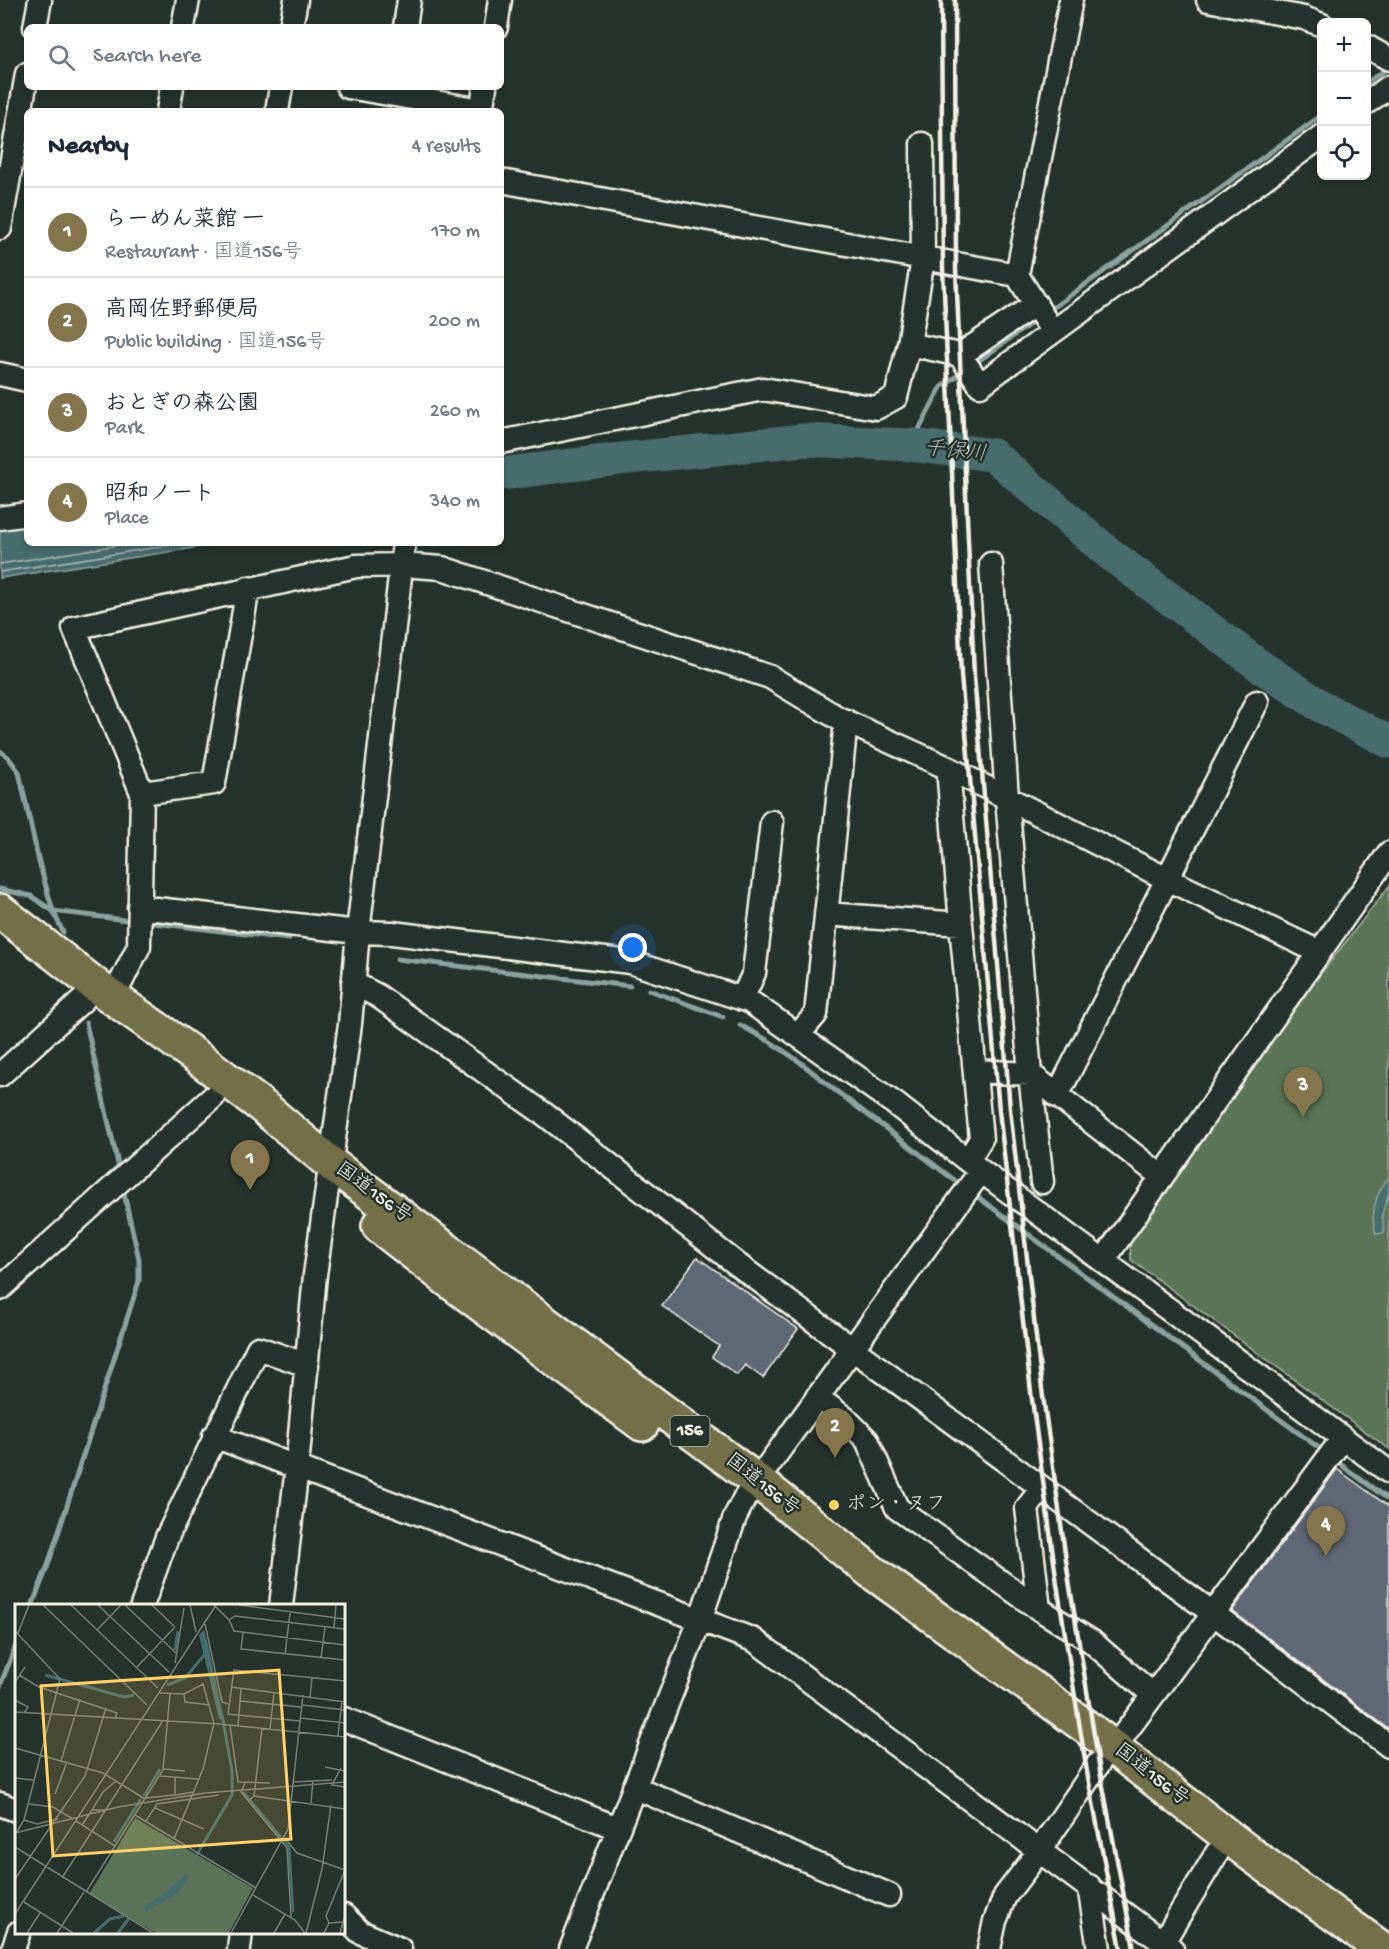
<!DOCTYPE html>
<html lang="en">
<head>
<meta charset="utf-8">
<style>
	body { margin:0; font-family:"Gochi Hand","Klee One",sans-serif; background:#f6f6f7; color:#1f2937 }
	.controls { position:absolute; right:18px; top:18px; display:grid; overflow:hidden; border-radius:9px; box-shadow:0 3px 9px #0003 }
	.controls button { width:54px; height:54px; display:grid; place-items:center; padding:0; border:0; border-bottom:2px solid #e0e1e3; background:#fff; color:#1f2937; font:30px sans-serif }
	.you { position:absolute; left:633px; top:948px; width:21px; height:21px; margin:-15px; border:4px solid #fff; border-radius:50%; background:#1a73e8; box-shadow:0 0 0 9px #1a73e833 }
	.badge { display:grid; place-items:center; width:39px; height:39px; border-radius:50%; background:#84754c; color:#fff; font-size:20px; font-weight:700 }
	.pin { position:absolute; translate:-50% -50px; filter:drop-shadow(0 2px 3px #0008) }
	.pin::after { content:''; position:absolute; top:32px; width:21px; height:18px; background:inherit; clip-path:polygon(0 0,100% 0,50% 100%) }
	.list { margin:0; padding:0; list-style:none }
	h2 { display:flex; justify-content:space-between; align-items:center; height:78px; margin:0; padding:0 24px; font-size:26px }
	h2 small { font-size:20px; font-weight:400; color:#747a83 }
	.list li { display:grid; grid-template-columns:39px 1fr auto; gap:18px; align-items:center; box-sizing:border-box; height:90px; padding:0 24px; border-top:2px solid #e0e1e3 }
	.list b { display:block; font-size:22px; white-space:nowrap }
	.list p { margin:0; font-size:20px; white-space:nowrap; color:#747a83 }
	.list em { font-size:20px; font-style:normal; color:#747a83 }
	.icon { flex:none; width:33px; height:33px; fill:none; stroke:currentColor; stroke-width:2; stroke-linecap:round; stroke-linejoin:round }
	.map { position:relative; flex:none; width:1389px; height:1949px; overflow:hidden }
	.search { position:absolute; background:#fff; box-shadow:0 3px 9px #0003; left:24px; top:24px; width:480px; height:66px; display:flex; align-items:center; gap:15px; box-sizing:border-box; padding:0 21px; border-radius:9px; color:#747a83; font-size:22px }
	.panel { position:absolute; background:#fff; box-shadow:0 3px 9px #0003; left:24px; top:108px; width:480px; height:438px; border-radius:9px }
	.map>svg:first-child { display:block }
	.green { fill:#5b7459; stroke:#a8b2a0; stroke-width:1.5 }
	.water { fill:#486d6d; stroke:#8da29e; stroke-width:1.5 }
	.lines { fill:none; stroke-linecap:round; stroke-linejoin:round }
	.shore { stroke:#afbcb7; stroke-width:1.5 }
	.stream { stroke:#8da29e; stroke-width:5 }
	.river { stroke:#486d6d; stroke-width:33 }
	.building { fill:#606775; stroke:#f4f1e8; stroke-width:1.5 }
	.minor-casing { stroke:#f4f1e8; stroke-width:27 }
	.highway-casing { stroke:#f4f1e8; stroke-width:38 }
	.minor { stroke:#26332d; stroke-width:22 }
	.highway { stroke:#726f4a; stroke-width:33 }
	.rail { stroke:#f4f1e8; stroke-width:4.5 }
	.poi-dot { fill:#ffd166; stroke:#26332d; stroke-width:2 }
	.labels { text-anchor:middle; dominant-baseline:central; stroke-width:5; stroke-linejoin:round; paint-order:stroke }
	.shield { fill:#26332d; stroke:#b6b8b0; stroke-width:1.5 }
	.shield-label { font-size:18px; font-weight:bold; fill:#f4f1e8 }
	.street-label { font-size:20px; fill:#f4f1e8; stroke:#26332d }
	.poi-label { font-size:20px; fill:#f4f1e8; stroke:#26332d; text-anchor:start }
	.water-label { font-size:21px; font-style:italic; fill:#afbcb7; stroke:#26332d }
	.inset-river { fill:none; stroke:#486d6d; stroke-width:3 }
	.inset-road { fill:none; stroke:#787f78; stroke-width:1.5 }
	.view { fill:#ffd166; fill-opacity:0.15; stroke:#ffd166; stroke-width:3 }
	.inset-edge { fill:none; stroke:#f4f1e8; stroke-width:3 }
</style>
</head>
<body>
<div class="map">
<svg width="1389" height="1949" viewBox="0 0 1389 1949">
	<rect width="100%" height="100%" fill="#26332d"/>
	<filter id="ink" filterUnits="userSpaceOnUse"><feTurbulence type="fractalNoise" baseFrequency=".0167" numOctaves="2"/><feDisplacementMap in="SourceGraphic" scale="12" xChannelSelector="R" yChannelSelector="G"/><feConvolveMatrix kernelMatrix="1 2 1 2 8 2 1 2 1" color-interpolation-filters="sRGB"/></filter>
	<g filter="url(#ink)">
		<path class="green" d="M1389 886V1449L1131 1260 1130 1242 1306 993Z"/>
		<path class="water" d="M27 524V543H226L0 578V528Z
			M1389 1177V1192L1382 1214 1384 1233 1376 1234C1369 1214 1376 1193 1389 1177Z"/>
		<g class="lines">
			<path class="shore" d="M0 564 132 543
				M0 572 184 543"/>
			<path class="stream" d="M1366 83 1389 67
				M1047 312 1322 115
				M974 364 1037 319
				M911 445 941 387 964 371
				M0 751 8 757 19 772 39 862 53 911 63 932
				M0 889 31 896 53 911 134 921
				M146 922 289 939
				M397 959 630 986
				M649 990 723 1017
				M86 1023 120 1173
				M740 1025 769 1041 800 1062 832 1088 957 1182
				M979 1198 1319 1448
				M1340 1464 1389 1500
				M32 1606 48 1565 139 1281V1259L122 1185
				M0 1686 16 1645"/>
			<path class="river" d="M501 474 620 459 803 440 911 445 993 455 1111 555 1260 666 1322 707 1389 742"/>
		</g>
		<path class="building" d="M697 1257 798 1329 763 1378 745 1365 737 1375 712 1357 719 1346 662 1306Z
			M1337 1469 1389 1507V1729L1232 1611Z"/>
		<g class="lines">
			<defs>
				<path id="minor" d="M1208 0 1304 18 1322 25
					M35 27 40 0
					M183 27 188 0
					M291 27 296 0
					M405 27 409 0
					M496 27 500 0
					M1366 46 1389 59
					M348 87 481 110
					M1366 103 1389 87
					M168 111 172 87
					M277 111 281 87
					M481 111 485 87
					M501 181 1017 275 1052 331
					M0 228 27 74
					M1017 275 1071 0
					M909 344 960 355 980 385 1322 136
					M960 355 1036 304
					M0 374 27 380
					M501 442 763 389 876 408 896 397 909 344 923 259 922 144
					M0 518 27 514
					M991 564 1007 798 1030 1074 1161 1176
					M142 793 214 783 248 588
					M139 907 358 932 392 933 630 962 749 1001 894 1103 981 1171 1389 1472
					M826 914 961 924 948 768
					M961 924 981 1139 968 1160
					M353 983 378 996 547 1116 738 1265 1214 1614 1389 1746
					M113 998 139 946 142 793 74 628 356 566 401 565 442 568 770 677 838 718 948 768 1167 879 1319 952
					M742 999 754 973 772 822
					M799 1034 816 1014 846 721
					M976 1071 1030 1074 1042 1182
					M0 1075 84 999
					M1057 1096 1257 702
					M1103 1261 1389 853
					M0 1289 213 1097
					M817 1397 846 1419 867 1440 897 1508 1039 1609 1027 1508 1042 1488
					M214 1436 754 1640 1172 1949
					M142 1606 167 1537 258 1348 307 1365
					M281 1606 297 1467 315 1275 350 1024 358 932 404 543
					M1039 1609 1091 1641 1153 1695
					M344 1719 617 1828
					M1114 1748 1343 1438
					M634 1787 889 1895
					M0 1804 16 1810
					M1089 1886 1099 1949
					M344 1916 360 1932 400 1949
					M1163 1942 1217 1853
					M13 1949 19 1932
					M239 1949 241 1932
					M571 1949 700 1620 735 1517 744 1499 981 1171
					M989 1949 995 1921 1005 1896 1040 1850 1099 1763"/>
				<path id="highway" d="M0 911 99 988 197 1057 262 1106 331 1164 757 1481 872 1572 1093 1732 1252 1855 1382 1949
					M379 1226 452 1283 642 1424"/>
			</defs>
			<use href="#minor" class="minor-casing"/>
			<use href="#highway" class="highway-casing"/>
			<use href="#minor" class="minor"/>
			<use href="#highway" class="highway"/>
			<path class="rail" d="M941 0 943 269 961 675 999 1110 1031 1392 1057 1584 1087 1772 1121 1949
				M955 0 956 269 974 675 1010 1109 1042 1389 1069 1581 1100 1771 1134 1949"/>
		</g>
	</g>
	<circle class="poi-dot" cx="834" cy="1505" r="6"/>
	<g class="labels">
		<rect class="shield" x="670.5" y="1416" width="39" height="30" rx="4.5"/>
		<g class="shield-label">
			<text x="690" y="1431">156</text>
		</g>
		<g class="street-label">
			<text transform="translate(373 1194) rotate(36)">国道156号</text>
			<text transform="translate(762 1486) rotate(38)">国道156号</text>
			<text transform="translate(1151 1776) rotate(38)">国道156号</text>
		</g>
		<g class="poi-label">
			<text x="846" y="1505">ポン・ヌフ</text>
		</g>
		<g class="water-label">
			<text transform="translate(955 453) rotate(6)">千保川</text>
		</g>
	</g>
	<g transform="translate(15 1604)">
		<rect width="330" height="330" fill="#26332d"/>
		<path d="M120 214 238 284 214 329H141L74 290Z" fill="#5b7459"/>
		<path d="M189 26 193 40 209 116 204 115 184 31ZM170 271 174 273 162 289 131 308 128 303 148 291Z" fill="#486d6d"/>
		<path class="inset-river" d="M160 46 163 27M30 71 109 93 119 91M152 81 170 74 190 50M228 188 274 243 278 308M129 192 145 165M99 238 126 195M181 252 217 191V167L207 111M79 329 95 315 109 312M103 329 115 313"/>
		<path class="inset-road" d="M28 1 132 101M56 1 143 84M83 1 154 68M110 1 161 49M137 1 160 23M175 1 181 28M199 1 214 16 219 27 330 41M224 1 330 15M214 16 220 12 330 25M190 20 207 98 213 100M319 24 321 1M82 26 106 1M0 27 45 75 9 216 0 231M3 29 14 1M228 29 226 45 330 56M270 50 275 9M306 54 310 23M160 59 169 4M121 64 160 23M4 71 24 83 102 109 100 115M0 78 10 63M216 83 330 98M145 89 169 90 188 80 199 119 188 165 159 235M169 90 170 98 195 101M295 93 297 74M0 96 13 103 9 109M225 97 286 103M287 101 330 106M0 108 204 120 330 133M285 114 330 119M285 117 213 110 219 66 330 77M215 121 223 178 255 179M223 122 226 85M255 125 259 88M323 132 327 97M0 144 88 169 130 195M46 157 65 95M310 163 330 167M326 164 317 181 330 183M149 165 170 167M145 172 183 175M0 174 18 176M160 174V191L178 188M278 178 317 176M230 179 226 188 272 244 276 313M40 190 52 158M239 192 247 124M131 194 159 191M233 197 239 192 330 205M296 199 298 177M14 200 38 203 58 215M140 204 189 225M91 206H77L88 188 101 177M120 211 241 284M9 216 22 220 43 215M61 217 100 242M131 217 142 200 204 191M67 221 77 206M0 229 103 203 190 189 330 178M270 234 282 249 330 266M0 243 138 329M47 274 147 118M0 275 70 172 91 104M71 288 148 166 155 90M238 291 280 316 290 329M9 298 58 329M0 310 201 1M314 319 311 312 330 266M12 329 25 309M42 329 69 288M216 329 273 225 288 91M259 329 270 310M291 329 307 265 316 201M309 329 314 319 328 318M325 329 330 311"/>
		<path class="view" d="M264 66 276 235 38 252 26 82Z"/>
		<rect width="330" height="330" class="inset-edge"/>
	</g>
</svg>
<div class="controls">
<button>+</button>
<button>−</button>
<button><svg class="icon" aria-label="locate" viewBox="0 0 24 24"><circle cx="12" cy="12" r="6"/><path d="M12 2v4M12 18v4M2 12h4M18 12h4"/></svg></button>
</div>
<div class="you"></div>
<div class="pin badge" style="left:250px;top:1190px">1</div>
<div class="pin badge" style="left:835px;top:1458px">2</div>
<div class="pin badge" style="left:1303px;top:1117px">3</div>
<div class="pin badge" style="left:1326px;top:1556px">4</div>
<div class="search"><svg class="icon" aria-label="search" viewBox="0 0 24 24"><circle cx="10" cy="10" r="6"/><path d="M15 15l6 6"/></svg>Search here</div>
<section class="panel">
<h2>Nearby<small>4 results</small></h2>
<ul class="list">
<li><span class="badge">1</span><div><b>らーめん菜館 一</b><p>Restaurant · 国道156号</p></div><em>170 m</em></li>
<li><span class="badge">2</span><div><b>高岡佐野郵便局</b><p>Public building · 国道156号</p></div><em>200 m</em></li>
<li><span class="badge">3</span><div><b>おとぎの森公園</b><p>Park</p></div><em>260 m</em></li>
<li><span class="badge">4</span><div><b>昭和ノート</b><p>Place</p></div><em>340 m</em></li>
</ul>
</section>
</div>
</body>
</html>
